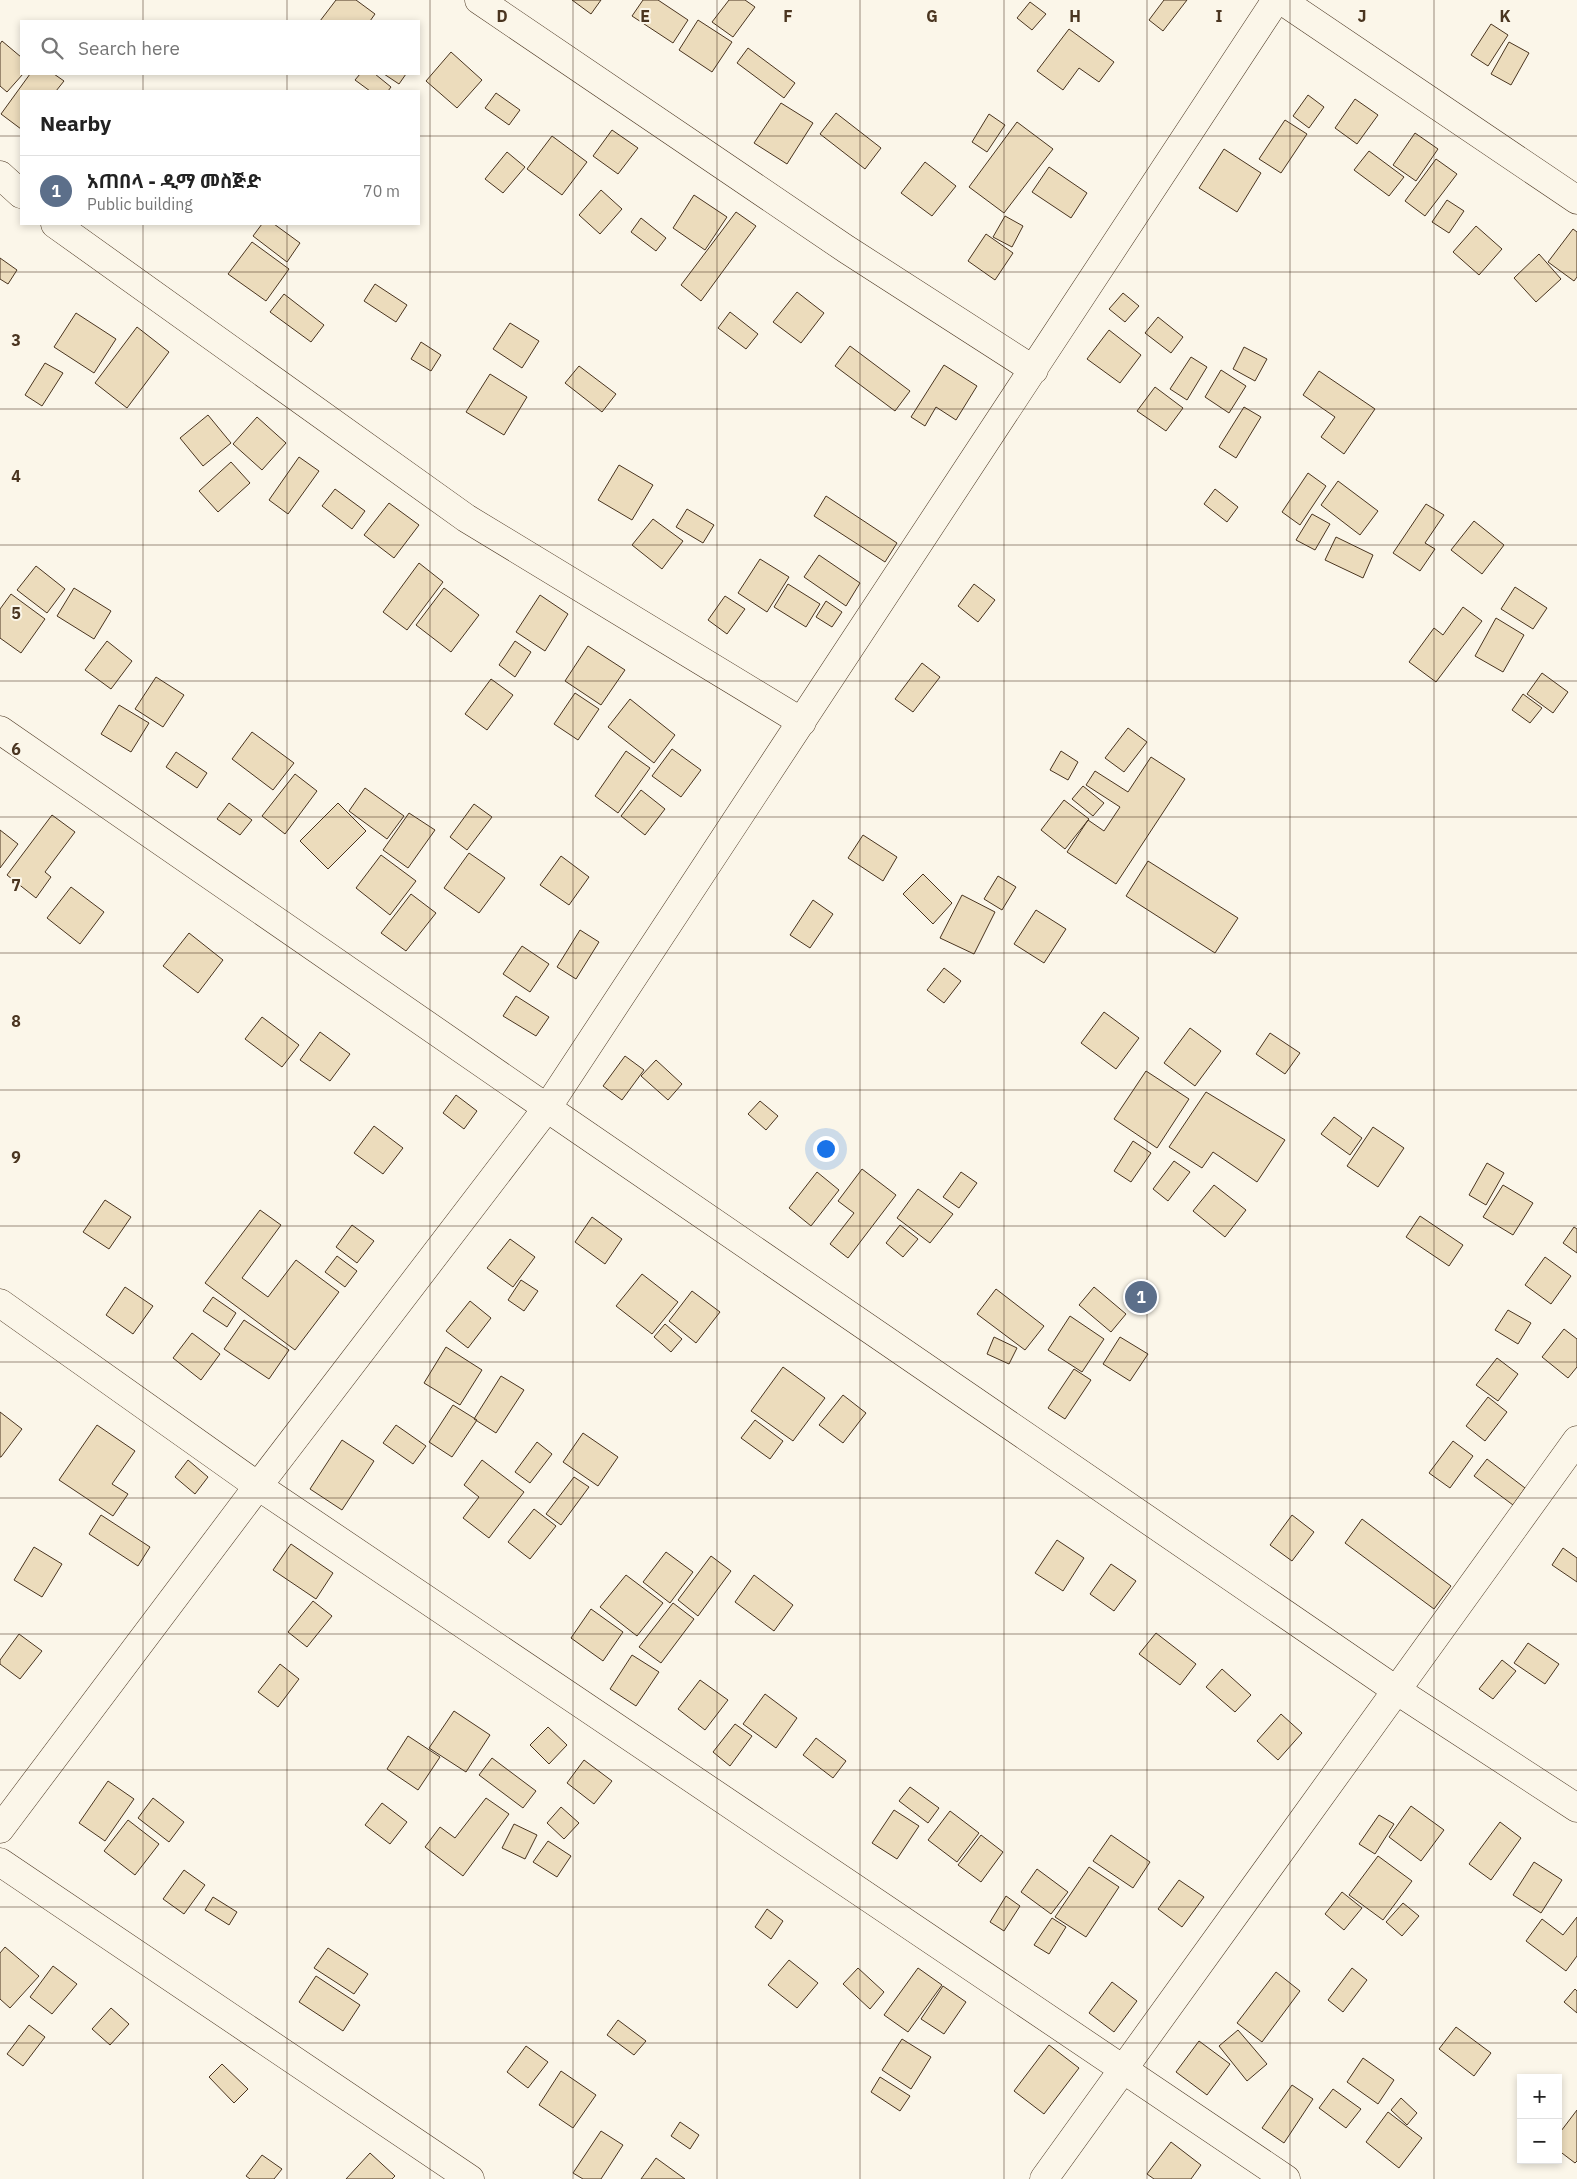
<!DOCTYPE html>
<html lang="en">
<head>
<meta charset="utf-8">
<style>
	body { margin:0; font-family:"IBM Plex Sans","Noto Sans Ethiopic",sans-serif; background:#f2f2f2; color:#222 }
	.controls { position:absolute; right:15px; bottom:15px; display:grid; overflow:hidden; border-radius:0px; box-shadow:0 2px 8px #0003 }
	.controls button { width:45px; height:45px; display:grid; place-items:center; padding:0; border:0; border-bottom:1px solid #e0e0e0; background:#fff; color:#222; font:25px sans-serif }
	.you { position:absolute; left:825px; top:1148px; width:18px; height:18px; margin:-12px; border:4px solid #fff; border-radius:50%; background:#1a73e8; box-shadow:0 0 0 8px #1a73e833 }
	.badge { display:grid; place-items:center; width:32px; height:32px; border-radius:50%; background:#c62828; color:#fff; font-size:16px; font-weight:700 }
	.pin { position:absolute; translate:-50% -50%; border:2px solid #fff; box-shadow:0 1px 5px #0006 }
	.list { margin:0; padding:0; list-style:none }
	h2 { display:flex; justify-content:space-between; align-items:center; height:65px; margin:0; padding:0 20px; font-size:21px }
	h2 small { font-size:16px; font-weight:400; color:#767676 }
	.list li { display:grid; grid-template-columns:32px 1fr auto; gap:15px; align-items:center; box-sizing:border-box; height:70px; padding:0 20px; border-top:1px solid #e0e0e0 }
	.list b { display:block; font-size:19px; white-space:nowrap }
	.list p { margin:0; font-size:16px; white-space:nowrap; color:#767676 }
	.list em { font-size:16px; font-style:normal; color:#767676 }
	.icon { flex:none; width:28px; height:28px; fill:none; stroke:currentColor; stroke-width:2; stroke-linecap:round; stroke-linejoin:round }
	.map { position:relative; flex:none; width:1577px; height:2179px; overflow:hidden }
	.search { position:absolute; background:#fff; box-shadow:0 2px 8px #0003; left:20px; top:20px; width:400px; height:55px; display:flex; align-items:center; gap:12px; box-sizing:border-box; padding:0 18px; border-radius:0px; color:#767676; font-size:19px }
	.panel { position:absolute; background:#fff; box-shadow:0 2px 8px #0003; left:20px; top:90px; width:400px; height:135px; border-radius:0px }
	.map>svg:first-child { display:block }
	.building { fill:#ecdcbc; stroke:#4a3520 }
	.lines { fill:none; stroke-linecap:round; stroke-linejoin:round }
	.minor-casing { stroke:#4a3520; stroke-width:29 }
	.minor { stroke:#fbf6e9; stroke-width:28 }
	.grid { fill:none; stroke:#4a3520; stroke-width:1; stroke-opacity:0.55 }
	.grid-label { font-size:16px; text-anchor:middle; font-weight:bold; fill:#4a3520; stroke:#fbf6e9; stroke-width:4; stroke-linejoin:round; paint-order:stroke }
</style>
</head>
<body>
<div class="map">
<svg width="1577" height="2179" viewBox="0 0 1577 2179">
	<rect width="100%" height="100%" fill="#fbf6e9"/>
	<path class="building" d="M336 0H356L375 14 370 21H320Z
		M572 0H601L591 14Z
		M643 0H658L688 20 673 43 632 16Z
		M729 0H745L755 7 733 37 712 22Z
		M1164 0H1187L1163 31 1149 20Z
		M1030 2 1046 14 1032 30 1017 18Z
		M698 20 732 42 712 72 679 50Z
		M1491 24 1508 35 1488 66 1471 55Z
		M1069 29 1114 62 1099 82 1079 68 1063 90 1037 71Z
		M2 41 21 57 23 74 7 92 0 86V44Z
		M1509 42 1529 53 1511 85 1491 74Z
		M748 48 795 83 784 98 737 63Z
		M451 52 482 80 457 108 426 81Z
		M30 74H54L64 81 56 91H21V129L1 114Z
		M360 74H375L391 87 388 91H370L355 80Z
		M384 74H406L399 84Z
		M496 93 520 110 509 125 485 108Z
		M1308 95 1324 107 1309 128 1293 116Z
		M1355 99 1378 115 1357 144 1335 128Z
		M781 103 813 123 787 164 754 143Z
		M836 113 881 148 865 169 820 134Z
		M989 114 1005 125 987 152 972 142Z
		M1285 120 1307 134 1281 173 1259 159Z
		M1017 122 1053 149 1004 213 969 187Z
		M612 130 638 148 618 174 593 156Z
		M1415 133 1438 149 1416 181 1393 165Z
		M552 136 587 162 562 195 527 169Z
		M1224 149 1261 173 1237 212 1199 188Z
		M1369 151 1404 177 1389 196 1354 170Z
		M507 152 525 167 503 193 485 179Z
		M1436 159 1457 174 1425 216 1405 201Z
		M925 162 956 186 932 216 901 193Z
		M1049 167 1087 193 1071 218 1032 192Z
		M601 190 622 209 600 234 579 215Z
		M694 195 727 217 705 250 673 228Z
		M1447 200 1464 211 1449 233 1432 222Z
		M736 212 756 226 701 301 681 285Z
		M1005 216 1023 226 1012 247 993 237Z
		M641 218 666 238 656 251 631 232Z
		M262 224H274L300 243 287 262 253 236Z
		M1476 226 1502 249 1479 275 1453 252Z
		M1573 229 1577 232V277L1574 281 1548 262Z
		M986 234 1013 253 995 280 968 261Z
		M252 242 289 269 266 301 228 274Z
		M1539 254 1561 279 1536 302 1514 278Z
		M0 258 17 270 8 284 0 279Z
		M375 284 407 305 396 322 364 301Z
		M797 292 824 313 801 343 773 322Z
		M1123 293 1139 306 1125 322 1109 309Z
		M284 294 324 325 311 342 270 312Z
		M730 312 758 334 746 349 718 328Z
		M76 313 116 339 94 373 54 347Z
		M1158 317 1183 337 1171 353 1145 333Z
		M510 323 539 341 522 368 493 349Z
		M137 327 169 352 127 408 95 383Z
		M1109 330 1141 355 1120 383 1087 359Z
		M421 342 441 355 431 371 411 359Z
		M850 346 910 391 895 411 835 366Z
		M1244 347 1267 359 1255 381 1233 369Z
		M1191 357 1207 367 1187 400 1170 389Z
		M45 363 63 373 42 406 25 395Z
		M944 365 977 386 956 420 936 407 925 426 911 417Z
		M579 366 616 394 602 412 565 383Z
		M1221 370 1246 386 1229 413 1205 397Z
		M1319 371 1375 409 1344 454 1321 437 1335 417 1303 395Z
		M490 374 527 397 504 435 466 412Z
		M1155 387 1183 408 1166 431 1137 411Z
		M1244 407 1261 417 1236 458 1219 447Z
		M208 415 231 443 203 466 180 438Z
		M257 417 286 443 262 470 233 444Z
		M299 457 319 471 288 514 269 500Z
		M231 462 250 483 218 512 199 491Z
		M619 465 653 485 632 520 598 500Z
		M1308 473 1326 486 1300 525 1282 512Z
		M1338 481 1378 511 1360 535 1321 505Z
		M335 489 365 511 352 529 322 506Z
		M1215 489 1238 507 1227 522 1204 504Z
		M826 496 897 543 885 562 814 516Z
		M389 503 419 525 394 558 364 535Z
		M1426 504 1444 515 1425 543 1435 549 1420 571 1393 553Z
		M687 509 714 525 703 543 676 527Z
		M1312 514 1330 524 1315 550 1296 540Z
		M653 519 683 541 662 569 632 545Z
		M1474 521 1504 545 1482 574 1451 550Z
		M1336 537 1373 555 1363 578 1325 560Z
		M819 555 860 583 846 606 804 577Z
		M760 559 789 577 767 612 738 593Z
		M419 563 443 582 407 630 383 612Z
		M36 566 65 589 47 613 17 590Z
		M788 584 820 604 806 627 774 607Z
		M974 584 995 600 978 622 958 606Z
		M1515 587 1547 608 1533 629 1501 609Z
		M74 588 111 611 94 639 57 616Z
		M444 588 479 615 451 652 416 625Z
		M11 594 45 619 21 653 0 638V609Z
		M540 595 568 614 545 651 516 632Z
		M725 596 745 609 727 634 708 620Z
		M826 601 842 612 832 627 816 617Z
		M1463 607 1482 621 1436 682 1409 662 1434 628 1443 635Z
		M1496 618 1524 635 1503 672 1475 656Z
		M107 641 132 661 111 689 85 670Z
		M515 641 531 652 515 677 499 665Z
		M588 646 625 670 601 705 565 681Z
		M922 663 940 677 913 712 895 699Z
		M1542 673 1568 692 1553 713 1527 694Z
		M156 677 184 695 163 727 135 709Z
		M491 679 513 695 487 730 465 714Z
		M575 693 599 709 578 740 554 724Z
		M1523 694 1542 708 1530 723 1512 710Z
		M630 699 675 735 654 763 608 727Z
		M119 705 149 723 131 752 101 734Z
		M1128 728 1147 742 1124 772 1105 758Z
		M252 732 294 763 273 790 232 759Z
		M672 749 701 770 681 797 652 776Z
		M626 751 650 768 618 813 595 796Z
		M1061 751 1078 762 1068 780 1050 770Z
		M176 752 207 773 197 788 166 767Z
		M1151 757 1185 779 1116 884 1067 852 1088 820 1104 831 1120 807 1086 785 1095 771 1128 792Z
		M295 774 317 791 285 834 262 816Z
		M1083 786 1104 803 1093 816 1072 799Z
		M365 788 404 816 387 839 349 811Z
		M641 790 665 809 645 835 621 816Z
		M1064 800 1089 819 1065 849 1041 830Z
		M229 803 252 820 240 835 217 819Z
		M338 803 366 831 328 869 300 841Z
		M474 804 492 817 467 850 450 837Z
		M409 813 435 830 408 868 383 850Z
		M52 815 75 832 45 872 51 877 36 898 7 875Z
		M0 830 18 844 0 868Z
		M863 835 897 857 883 881 848 858Z
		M469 853 505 878 479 913 444 888Z
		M381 855 416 881 390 915 356 888Z
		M561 856 589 877 569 905 540 885Z
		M1148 861 1238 918 1215 953 1126 896Z
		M923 874 952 903 933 924 903 894Z
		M998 876 1016 887 1002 910 984 899Z
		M71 887 104 912 80 944 47 918Z
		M411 894 436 913 406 951 381 933Z
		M962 895 995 912 974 954 940 938Z
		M813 900 833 914 810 948 790 935Z
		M1036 910 1066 929 1044 963 1014 944Z
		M580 930 599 942 576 979 557 967Z
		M189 933 223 960 198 993 163 966Z
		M522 946 549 964 530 992 503 974Z
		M944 968 961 981 944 1003 927 990Z
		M516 996 549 1017 536 1036 503 1016Z
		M1104 1012 1139 1038 1116 1069 1081 1043Z
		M262 1017 299 1045 282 1067 245 1039Z
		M1190 1028 1221 1051 1195 1086 1164 1063Z
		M320 1032 350 1054 330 1081 300 1060Z
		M1270 1033 1300 1053 1285 1074 1256 1054Z
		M625 1056 644 1070 622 1100 603 1086Z
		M656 1060 682 1084 668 1100 641 1076Z
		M1146 1071 1189 1099 1157 1148 1114 1119Z
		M1206 1092 1285 1140 1257 1182 1213 1152 1202 1168 1169 1147Z
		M456 1095 477 1111 464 1129 443 1113Z
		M760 1101 778 1116 766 1130 748 1114Z
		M1334 1117 1362 1138 1350 1155 1321 1134Z
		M374 1126 403 1148 383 1174 354 1153Z
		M1373 1127 1404 1148 1378 1187 1347 1166Z
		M1133 1141 1151 1153 1131 1182 1114 1171Z
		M1174 1161 1190 1172 1168 1201 1153 1189Z
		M1487 1163 1504 1173 1486 1205 1469 1195Z
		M862 1169 896 1195 848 1258 830 1244 854 1213 838 1201Z
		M817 1172 839 1190 811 1226 789 1208Z
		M961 1172 977 1183 959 1208 943 1197Z
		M1214 1185 1246 1210 1225 1237 1193 1211Z
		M1503 1185 1533 1203 1513 1235 1483 1217Z
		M918 1189 953 1214 930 1243 897 1218Z
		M105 1200 131 1217 109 1249 83 1232Z
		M260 1210 281 1225 242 1278 268 1297 296 1260 339 1292 295 1350 205 1283Z
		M1420 1216 1463 1245 1449 1266 1406 1237Z
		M592 1217 622 1239 605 1264 575 1242Z
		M352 1225 374 1241 357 1263 336 1247Z
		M900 1225 918 1239 903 1257 886 1243Z
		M1574 1227 1577 1229V1253L1563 1243Z
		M510 1239 535 1257 513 1287 487 1268Z
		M337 1256 357 1271 345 1287 325 1272Z
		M1545 1257 1571 1276 1551 1304 1525 1285Z
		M642 1274 678 1302 652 1334 616 1306Z
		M521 1280 538 1291 524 1311 508 1300Z
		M125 1287 153 1306 133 1334 106 1315Z
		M1094 1287 1126 1314 1111 1332 1079 1305Z
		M996 1289 1044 1326 1025 1350 977 1314Z
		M692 1291 720 1312 696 1343 669 1321Z
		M213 1297 236 1313 227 1327 203 1311Z
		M470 1301 491 1318 468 1348 446 1331Z
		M1508 1310 1531 1323 1518 1344 1495 1330Z
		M1070 1316 1104 1339 1082 1372 1048 1350Z
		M244 1320 289 1350 269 1379 224 1349Z
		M665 1324 682 1339 671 1352 654 1337Z
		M1564 1329 1577 1339V1367L1568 1378 1542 1357Z
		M192 1333 220 1354 201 1380 173 1358Z
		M994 1337 1017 1348 1009 1364 987 1354Z
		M1120 1337 1148 1354 1130 1381 1103 1364Z
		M446 1347 482 1370 460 1405 424 1383Z
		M1497 1358 1518 1374 1498 1401 1476 1385Z
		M783 1367 825 1398 793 1441 751 1411Z
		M1074 1369 1091 1380 1065 1419 1048 1408Z
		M501 1376 524 1390 496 1433 474 1419Z
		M843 1395 866 1413 843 1443 819 1425Z
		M1488 1397 1507 1412 1485 1441 1466 1426Z
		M453 1405 477 1420 452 1457 429 1442Z
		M0 1412 22 1429 1 1457H0Z
		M755 1420 783 1441 770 1459 741 1438Z
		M97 1425 135 1451 112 1484 128 1494 113 1516 59 1480Z
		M396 1425 426 1446 413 1464 383 1443Z
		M583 1433 618 1457 598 1486 563 1462Z
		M342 1440 374 1461 342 1510 310 1489Z
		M1453 1441 1473 1456 1450 1488 1429 1473Z
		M537 1442 552 1454 530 1483 515 1472Z
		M1487 1459 1525 1488 1513 1505 1474 1476Z
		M188 1460 208 1477 195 1494 175 1477Z
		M482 1460 524 1492 489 1538 463 1518 479 1497 464 1485Z
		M574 1477 589 1487 561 1525 546 1514Z
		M534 1509 556 1526 530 1559 508 1542Z
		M101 1515 150 1547 138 1566 89 1534Z
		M1292 1515 1314 1532 1292 1561 1270 1545Z
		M1362 1519 1451 1586 1434 1609 1345 1543Z
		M1057 1540 1084 1558 1063 1591 1035 1573Z
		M291 1544 333 1573 316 1599 273 1570Z
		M34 1547 62 1564 42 1597 14 1580Z
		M1563 1548 1577 1558V1582L1552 1565Z
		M666 1552 693 1572 670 1603 643 1582Z
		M711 1556 731 1571 698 1616 678 1600Z
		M1111 1564 1136 1581 1114 1611 1090 1594Z
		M626 1575 663 1603 637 1636 600 1607Z
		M754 1575 793 1605 774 1631 735 1602Z
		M313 1601 332 1616 307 1647 288 1632Z
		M673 1603 694 1619 661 1663 639 1647Z
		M591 1609 623 1632 603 1661 571 1638Z
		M1156 1633 1196 1664 1180 1685 1139 1654Z
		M19 1634 42 1651 20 1679 0 1664V1660Z
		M1528 1643 1559 1664 1545 1684 1514 1663Z
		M632 1655 659 1672 636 1706 610 1689Z
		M1502 1660 1516 1671 1493 1699 1479 1689Z
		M280 1664 299 1679 278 1707 258 1692Z
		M1222 1669 1251 1695 1235 1712 1206 1687Z
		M700 1680 728 1700 705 1730 678 1709Z
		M765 1694 797 1718 776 1748 743 1724Z
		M454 1711 490 1735 466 1772 429 1748Z
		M1281 1714 1302 1733 1278 1760 1257 1741Z
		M735 1724 752 1736 730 1766 713 1752Z
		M548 1727 567 1745 549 1764 530 1745Z
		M408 1736 440 1757 418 1790 387 1769Z
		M816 1738 846 1761 833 1778 803 1755Z
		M492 1758 536 1791 523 1808 479 1775Z
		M584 1760 612 1781 594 1804 567 1783Z
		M108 1781 134 1799 105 1841 79 1823Z
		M910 1787 939 1808 928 1823 899 1801Z
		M153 1798 184 1822 169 1842 138 1818Z
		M486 1798 509 1814 463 1876 425 1847 440 1827 455 1838Z
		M382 1803 407 1822 390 1844 365 1825Z
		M1411 1806 1444 1830 1421 1861 1389 1837Z
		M561 1807 579 1823 564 1839 547 1823Z
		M894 1810 919 1826 897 1859 872 1843Z
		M950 1811 979 1833 957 1862 928 1840Z
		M1379 1815 1394 1824 1375 1854 1359 1844Z
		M128 1820 159 1844 135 1875 104 1851Z
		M1500 1822 1521 1838 1491 1880 1469 1864Z
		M514 1824 537 1835 525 1859 502 1848Z
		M981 1835 1003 1852 981 1882 958 1865Z
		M1111 1835 1150 1862 1133 1888 1093 1861Z
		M548 1841 571 1856 557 1877 533 1862Z
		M1378 1856 1412 1881 1383 1920 1349 1895Z
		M1534 1862 1562 1880 1541 1913 1513 1895Z
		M1089 1867 1119 1887 1086 1937 1055 1917Z
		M1037 1869 1068 1892 1051 1914 1021 1892Z
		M184 1870 205 1885 184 1914 163 1899Z
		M1179 1880 1204 1897 1182 1927 1158 1909Z
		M1342 1892 1362 1908 1344 1930 1325 1914Z
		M1006 1896 1020 1906 1004 1931 990 1922Z
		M213 1897 237 1912 229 1925 205 1910Z
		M1403 1903 1419 1916 1402 1936 1386 1922Z
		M767 1909 783 1921 771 1939 755 1927Z
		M1577 1917V1956L1566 1971 1526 1941 1542 1919 1563 1935Z
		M1052 1918 1066 1927 1049 1954 1034 1945Z
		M5 1947 39 1976 10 2008 0 1999V1953Z
		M328 1948 368 1974 354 1994 314 1968Z
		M789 1960 818 1983 797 2008 768 1985Z
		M53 1966 77 1984 52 2014 30 1997Z
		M858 1968 884 1992 870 2009 843 1984Z
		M918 1968 942 1985 908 2032 884 2015Z
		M1352 1968 1367 1980 1343 2012 1328 2000Z
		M1276 1972 1300 1991 1262 2042 1237 2023Z
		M316 1976 360 2005 343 2031 299 2002Z
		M1112 1982 1137 2001 1114 2032 1089 2013Z
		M943 1986 966 2002 944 2034 921 2019Z
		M1575 1989 1577 1991V2013L1564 2002Z
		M111 2008 129 2024 110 2045 92 2029Z
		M618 2020 646 2041 634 2055 607 2035Z
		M29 2025 45 2037 23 2066 7 2054Z
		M1456 2027 1491 2053 1474 2076 1439 2049Z
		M1238 2030 1267 2064 1247 2081 1219 2046Z
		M902 2039 931 2057 911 2089 882 2070Z
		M1199 2041 1230 2064 1207 2095 1176 2072Z
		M1049 2045 1079 2068 1044 2114 1014 2091Z
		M526 2046 548 2062 528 2088 507 2072Z
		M1363 2058 1394 2080 1378 2104 1347 2082Z
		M222 2064 248 2089 234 2103 209 2077Z
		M561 2071 596 2095 573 2128 539 2105Z
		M880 2077 910 2096 900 2111 871 2092Z
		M1292 2085 1313 2099 1284 2143 1262 2128Z
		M1333 2089 1361 2109 1346 2128 1319 2108Z
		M1401 2098 1417 2113 1407 2125 1391 2110Z
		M1577 2110V2161L1575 2163 1558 2150V2135Z
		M1388 2112 1422 2138 1399 2168 1366 2142Z
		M680 2122 699 2135 690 2149 671 2136Z
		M601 2131 623 2145 601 2179H583L573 2173Z
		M1171 2142 1201 2165 1191 2179H1154L1147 2174Z
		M370 2153 395 2176 392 2179H346Z
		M262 2155 282 2169 274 2179H250L246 2176Z
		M656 2158 685 2179H641Z"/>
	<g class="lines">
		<defs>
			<path id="minor" d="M479 0 846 249 1034 370
				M1281 0 1577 200
				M0 175 21 194
				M55 224 466 518 802 722
				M0 730 547 1108 1396 1690 1577 1808
				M0 1303 258 1486 1286 2179
				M0 1829 258 1486 547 1108 1276 0
				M0 1862 470 2179
				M1044 2179 1577 1440"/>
		</defs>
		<use href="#minor" class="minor-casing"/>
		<use href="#minor" class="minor"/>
	</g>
	<path class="grid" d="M143 0V21M287 0V21M430 0V2179M573 0V2179M717 0V2179M860 0V2179M1004 0V2179M1147 0V2179M1290 0V2179M1434 0V2179M143 74V91M287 74V91M0 136H21M419 136H1577M143 224V2179M287 224V2179M0 272H1577M0 409H1577M0 545H1577M0 681H1577M0 817H1577M0 953H1577M0 1090H1577M0 1226H1577M0 1362H1577M0 1498H1577M0 1634H1577M0 1770H1577M0 1907H1577M0 2043H1577"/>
	<g class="grid-label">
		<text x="502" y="22">D</text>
		<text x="645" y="22">E</text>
		<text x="788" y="22">F</text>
		<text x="932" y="22">G</text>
		<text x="1075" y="22">H</text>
		<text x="1219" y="22">I</text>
		<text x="1362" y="22">J</text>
		<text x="1505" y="22">K</text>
		<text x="16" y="346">3</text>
		<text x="16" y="482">4</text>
		<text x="16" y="619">5</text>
		<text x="16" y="755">6</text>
		<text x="16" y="891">7</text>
		<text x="16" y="1027">8</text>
		<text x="16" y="1163">9</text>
	</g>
</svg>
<div class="controls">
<button>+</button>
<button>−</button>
</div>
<div class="you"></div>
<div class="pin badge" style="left:1141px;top:1297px;background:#5c6f8a">1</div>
<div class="search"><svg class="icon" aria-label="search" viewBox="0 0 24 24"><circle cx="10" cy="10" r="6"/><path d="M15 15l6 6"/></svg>Search here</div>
<section class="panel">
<h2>Nearby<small></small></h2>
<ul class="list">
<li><span class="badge" style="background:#5c6f8a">1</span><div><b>አጠበላ - ዲማ መስጅድ</b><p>Public building</p></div><em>70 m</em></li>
</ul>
</section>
</div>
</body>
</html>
